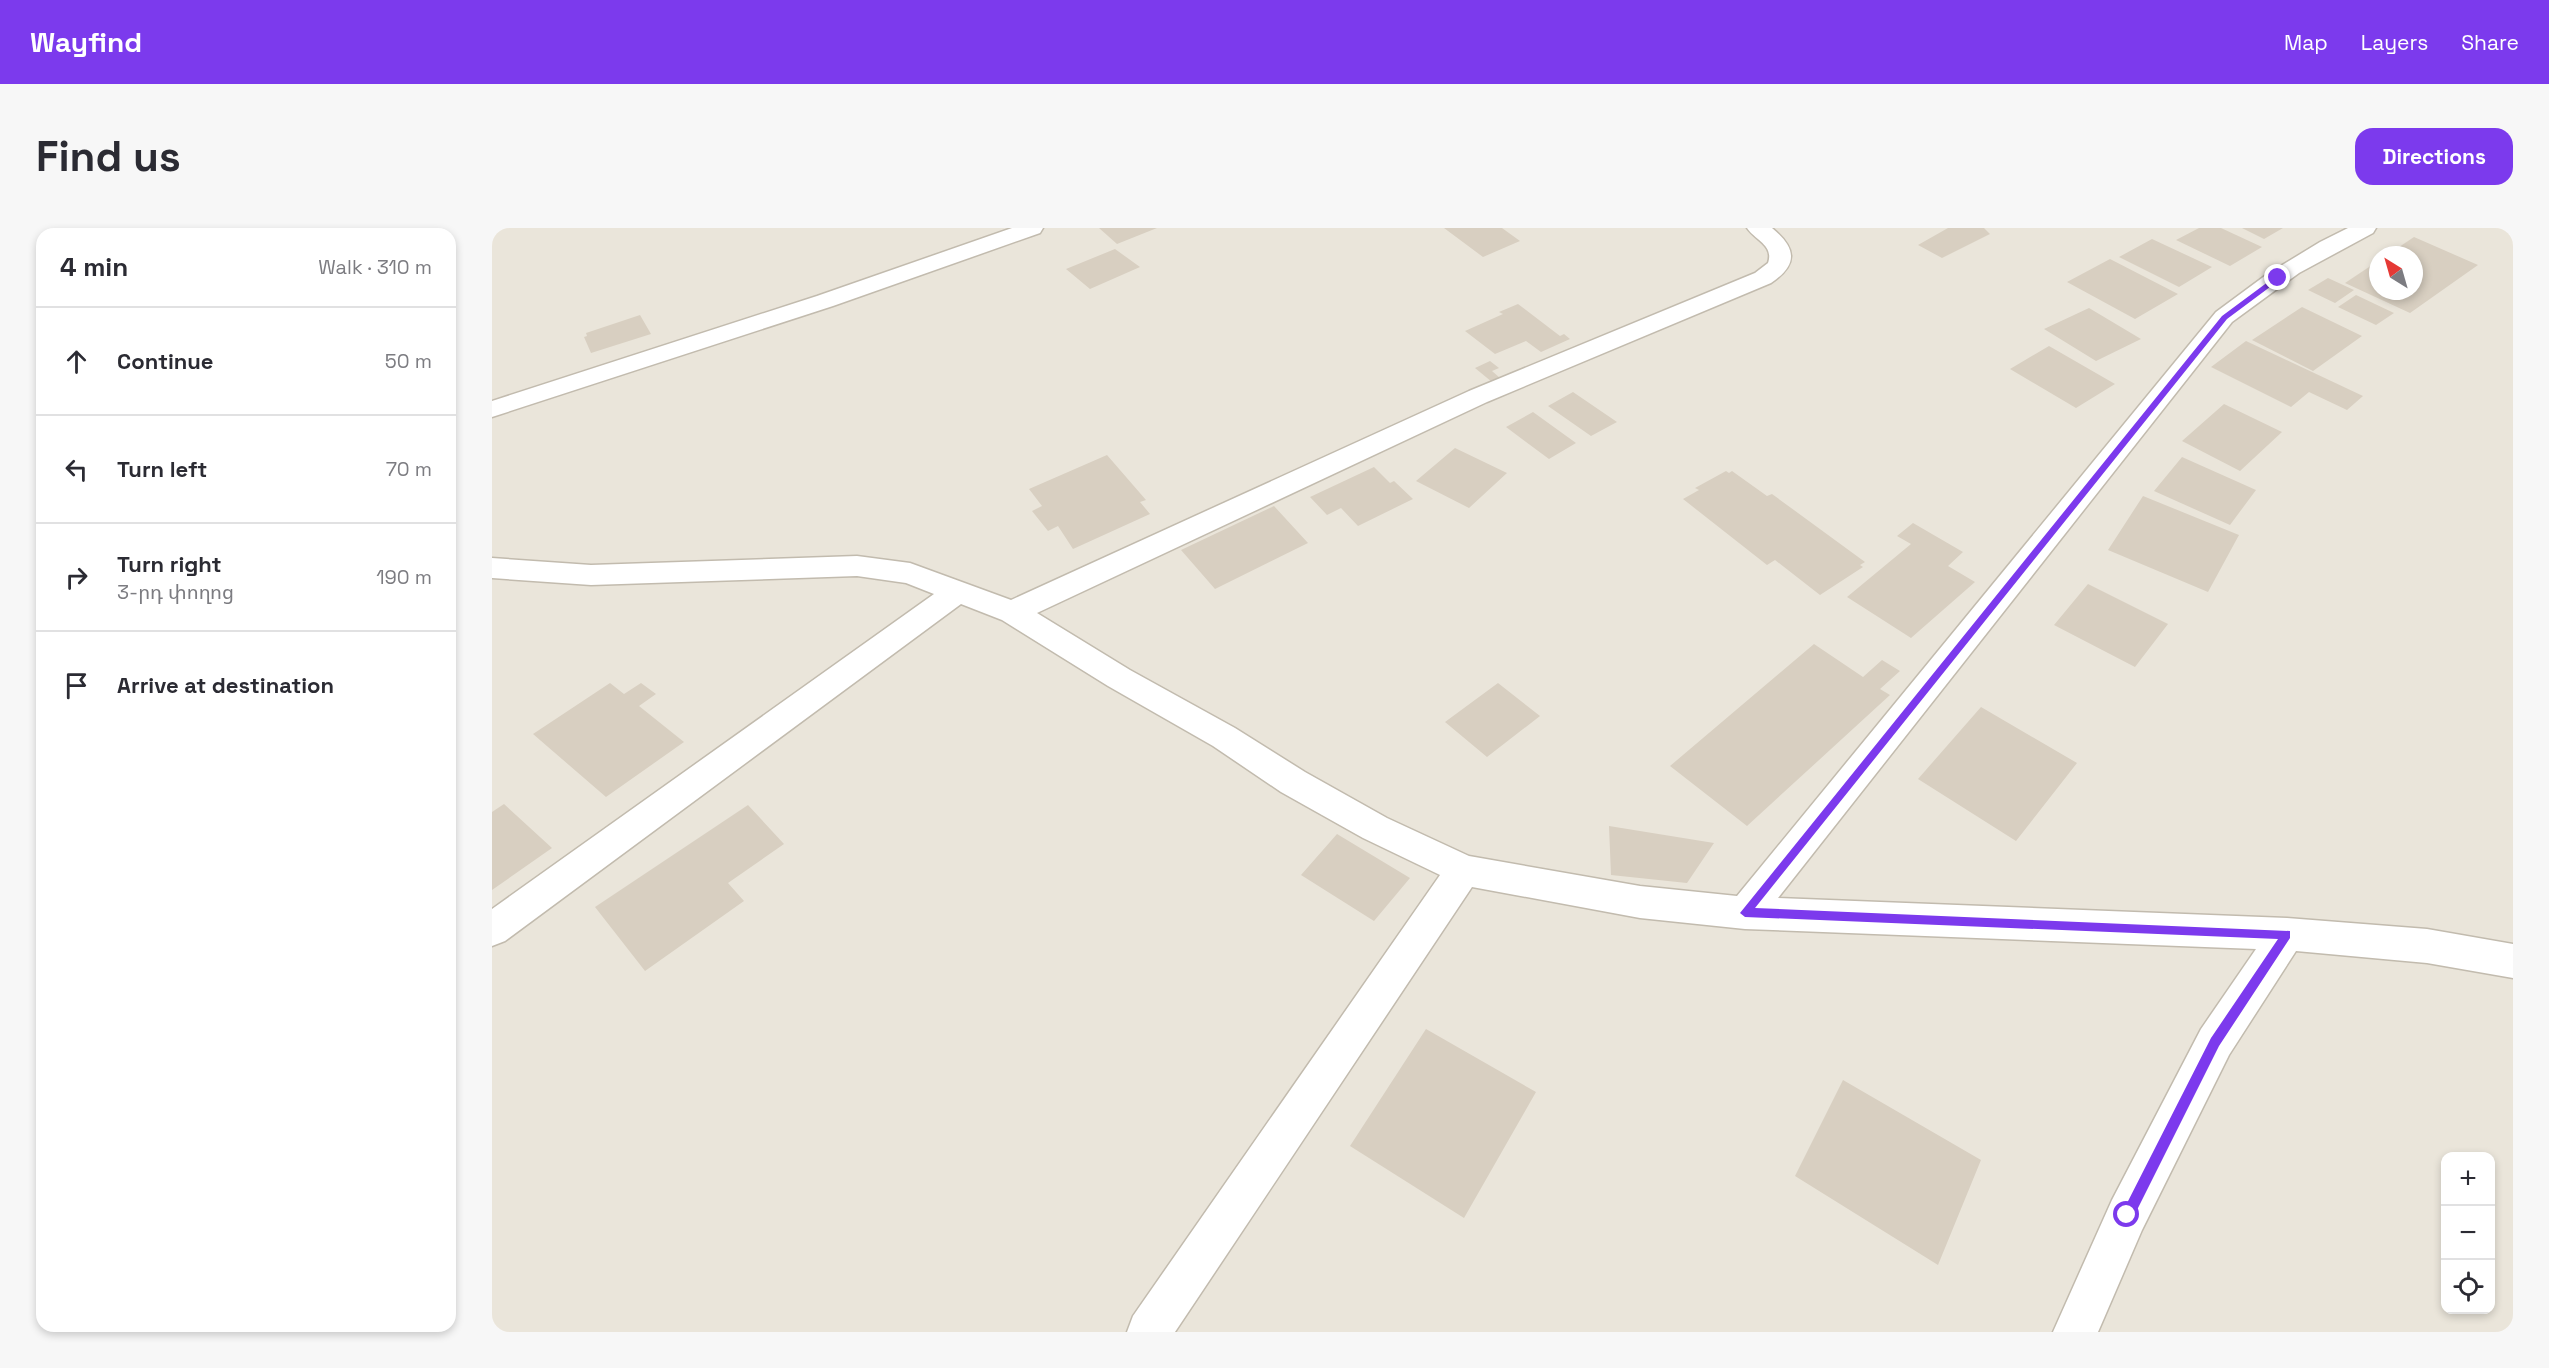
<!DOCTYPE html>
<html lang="en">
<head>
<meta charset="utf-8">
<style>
	body { margin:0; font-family:"Space Grotesk","Noto Sans Armenian",sans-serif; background:#f7f7f7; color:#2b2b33 }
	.controls { position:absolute; right:18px; bottom:18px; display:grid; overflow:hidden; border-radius:12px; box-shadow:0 3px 9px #0003 }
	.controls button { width:54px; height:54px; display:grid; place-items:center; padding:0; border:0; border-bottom:2px solid #e1e1e2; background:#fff; color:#2b2b33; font:30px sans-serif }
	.compass { position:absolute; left:1877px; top:18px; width:54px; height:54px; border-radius:50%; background:#fff; box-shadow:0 3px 9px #0003; rotate:323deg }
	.stop { position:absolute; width:18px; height:18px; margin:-14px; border:4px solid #7c3aed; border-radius:50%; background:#fff }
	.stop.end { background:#7c3aed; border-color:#fff; box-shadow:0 2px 6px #0008 }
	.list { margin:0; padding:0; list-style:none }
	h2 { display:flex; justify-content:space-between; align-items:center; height:78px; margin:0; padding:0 24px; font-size:26px }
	h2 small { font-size:20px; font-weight:400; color:#7c7c81 }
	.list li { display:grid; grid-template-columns:39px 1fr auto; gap:18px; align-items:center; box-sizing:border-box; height:108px; padding:0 24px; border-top:2px solid #e1e1e2 }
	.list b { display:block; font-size:22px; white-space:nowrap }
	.list p { margin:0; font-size:20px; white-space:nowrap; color:#7c7c81 }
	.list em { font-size:20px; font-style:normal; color:#7c7c81 }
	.icon { flex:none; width:33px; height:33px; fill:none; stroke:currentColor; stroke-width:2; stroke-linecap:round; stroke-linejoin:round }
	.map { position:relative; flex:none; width:2021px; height:1104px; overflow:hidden; border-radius:18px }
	header { display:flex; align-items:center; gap:36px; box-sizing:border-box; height:84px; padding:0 30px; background:#7c3aed; color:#fff }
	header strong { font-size:28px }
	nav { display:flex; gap:33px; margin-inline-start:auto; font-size:21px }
	.intro { display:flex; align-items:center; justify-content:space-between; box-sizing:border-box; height:144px; padding:0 36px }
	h1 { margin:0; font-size:42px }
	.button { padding:15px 27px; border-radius:18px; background:#7c3aed; color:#fff; font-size:21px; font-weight:700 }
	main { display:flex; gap:36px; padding:0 36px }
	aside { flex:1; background:#fff; border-radius:18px; box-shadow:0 3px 9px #0003 }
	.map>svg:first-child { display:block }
	.residential { fill:#eae5da; fill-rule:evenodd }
	.building { fill:#d8cfc1 }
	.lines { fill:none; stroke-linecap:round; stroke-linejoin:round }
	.street-casing { stroke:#c2bbae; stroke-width:3 }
	.street { fill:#fff; fill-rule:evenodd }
	.route { fill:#7c3aed }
</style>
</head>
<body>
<header>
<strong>Wayfind</strong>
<nav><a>Map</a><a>Layers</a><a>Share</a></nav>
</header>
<div class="intro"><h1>Find us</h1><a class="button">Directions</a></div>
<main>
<aside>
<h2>4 min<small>Walk · 310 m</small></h2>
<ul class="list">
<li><svg class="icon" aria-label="ahead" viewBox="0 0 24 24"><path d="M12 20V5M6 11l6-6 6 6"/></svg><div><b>Continue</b></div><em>50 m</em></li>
<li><svg class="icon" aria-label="left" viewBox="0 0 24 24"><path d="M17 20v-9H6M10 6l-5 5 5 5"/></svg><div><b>Turn left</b></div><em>70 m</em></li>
<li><svg class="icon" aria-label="right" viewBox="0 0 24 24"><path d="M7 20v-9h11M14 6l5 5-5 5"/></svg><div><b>Turn right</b><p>3-րդ փողոց</p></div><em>190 m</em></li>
<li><svg class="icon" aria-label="arrive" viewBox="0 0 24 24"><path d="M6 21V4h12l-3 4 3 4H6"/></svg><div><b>Arrive at destination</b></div></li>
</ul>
</aside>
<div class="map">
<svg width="2021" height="1104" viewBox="0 0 2021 1104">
	<rect width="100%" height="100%" fill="#f6f3ec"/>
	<path class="residential" d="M0 0H2021V1104H0ZM1886 27H1922V63H1886ZM1954 928H1998V1082H1954Z"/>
	<path class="building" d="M607 0H665L625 16Z
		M952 0H1010L1028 13 991 29Z
		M1456 0H1492L1498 6 1450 30 1426 17Z
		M1707 0H1729L1770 19 1738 38 1684 12Z
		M1750 0H1791L1772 11Z
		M1922 9 1986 37 1918 85 1853 55 1886 33V63H1922V27H1895Z
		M1660 11 1720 39 1687 59 1627 29Z
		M623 21 648 39 598 61 574 41Z
		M1618 31 1686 66 1643 91 1575 54Z
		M1836 50 1862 62 1843 75 1816 62Z
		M1864 67 1902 85 1884 97 1846 79Z
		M1026 76 1068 108 1072 106 1078 111 1049 124 1034 113 1003 126 973 103 1011 86 1007 84Z
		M1810 79 1870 108 1821 143 1760 112Z
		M1597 80 1649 111 1604 133 1552 101Z
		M148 87 159 106 99 125 92 109 95 108 94 105Z
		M1754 113 1871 168 1855 182 1817 164 1799 179 1719 139Z
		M1557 118 1623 156 1584 180 1518 141Z
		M998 133 1007 140 1000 143 1008 150 1000 154 983 140Z
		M1081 164 1125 194 1099 208 1056 178Z
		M1732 176 1790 204 1748 243 1690 213Z
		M1041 184 1084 215 1057 231 1014 199Z
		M963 220 1015 245 977 280 924 253Z
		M615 227 654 272 648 274 658 286 581 321 566 298 556 303 540 283 550 278 537 261Z
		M1690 229 1764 262 1738 297 1662 263Z
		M882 239 898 255 902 253 921 271 866 298 849 280 835 287 818 269Z
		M1234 243 1237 245 1240 243 1275 268 1280 266 1373 334 1368 337 1371 339 1328 367 1283 332 1275 337 1191 271 1207 262 1203 260Z
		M1651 268 1747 307 1716 364 1616 322Z
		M782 278 816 315 723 361 689 322Z
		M1421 295 1471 324 1456 338 1483 354 1419 410 1355 369 1419 316 1405 308Z
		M1596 356 1676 396 1643 439 1562 397Z
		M1322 416 1371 449 1390 432 1408 443 1388 461 1398 467 1255 598 1178 538Z
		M118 455 132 466 149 455 164 466 147 478 192 514 114 569 41 506Z
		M1006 455 1048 488 995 529 953 494Z
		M1489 479 1585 535 1524 613 1426 551Z
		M12 576 60 620 0 662V584Z
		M256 577 292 616 236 655 252 673 153 743 103 679Z
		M1117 598 1222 615 1195 655 1119 647Z
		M845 606 918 650 882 693 809 647Z
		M934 801 1044 864 972 990 858 918Z
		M1351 852 1489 932 1446 1037 1303 948Z"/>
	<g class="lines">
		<defs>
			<path id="street" d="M520 0H551L548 5 341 78 0 189V173L325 68Z
				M1255 0H1280C1304 20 1307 36 1279 55L995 174 545 385 638 442 743 500 813 544 895 590 977 628 1148 658 1245 668 1724 84 1774 47 1828 14 1856 0H1884L1881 5 1807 45 1740 94 1286 670 1795 690 1935 701 2021 716V750L1935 735 1804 723 1737 827 1650 1002 1606 1104H1561L1620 972 1709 801 1764 721 1253 701 1148 690 980 659 683 1104H635L641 1088 948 647 871 610 789 564 721 518 616 458 510 392 469 376 13 713 0 718V681L442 366 414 355 365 348 99 357 0 350V330L99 337 365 328 418 335 519 372 977 163 1263 45 1276 35C1282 17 1264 13 1255 0Z"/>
		</defs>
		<use href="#street" class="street-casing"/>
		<use href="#street" class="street"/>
	</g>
	<path class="route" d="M1784 48 1790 50 1735 91 1263 680 1798 703V710L1727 818 1640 992 1635 993 1631 992V983L1719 810 1786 711 1253 689 1248 685 1730 88Z"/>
</svg>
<div class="controls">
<button>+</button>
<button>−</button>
<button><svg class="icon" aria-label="locate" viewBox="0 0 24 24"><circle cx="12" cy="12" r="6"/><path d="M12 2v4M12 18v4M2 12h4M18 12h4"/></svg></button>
</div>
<svg class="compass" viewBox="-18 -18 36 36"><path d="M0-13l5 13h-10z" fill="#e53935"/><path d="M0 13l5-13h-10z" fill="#7c7c81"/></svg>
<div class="stop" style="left:1635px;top:987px"></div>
<div class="stop end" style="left:1786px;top:50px"></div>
</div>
</main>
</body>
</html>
